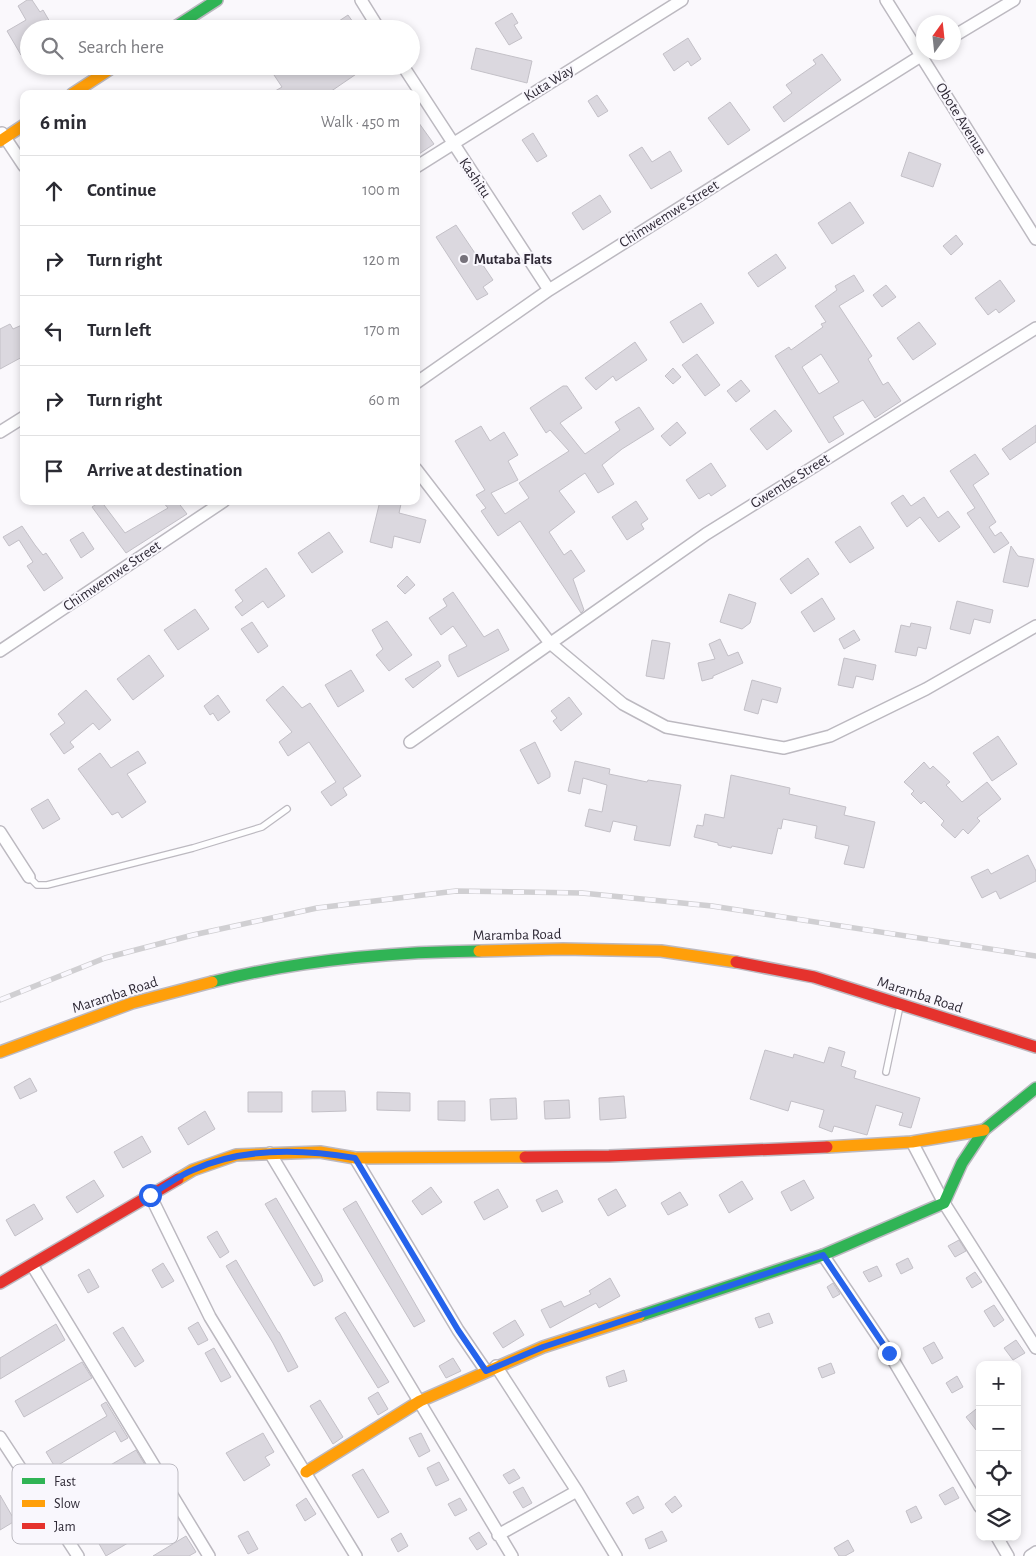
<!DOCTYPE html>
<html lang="en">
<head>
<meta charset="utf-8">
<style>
	body { margin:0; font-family:"Alegreya Sans",sans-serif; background:#f2f2f3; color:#2b2b33 }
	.controls { position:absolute; right:15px; bottom:15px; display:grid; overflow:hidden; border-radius:10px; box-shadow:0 2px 8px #0003 }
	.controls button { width:45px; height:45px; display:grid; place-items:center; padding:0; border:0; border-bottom:1px solid #e1e1e2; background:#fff; color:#2b2b33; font:25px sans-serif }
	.compass { position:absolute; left:916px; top:15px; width:45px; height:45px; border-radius:50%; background:#fff; box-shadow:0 2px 8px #0003; rotate:15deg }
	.stop { position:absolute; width:15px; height:15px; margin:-11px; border:4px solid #2563eb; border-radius:50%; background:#fff }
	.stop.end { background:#2563eb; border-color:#fff; box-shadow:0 1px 5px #0008 }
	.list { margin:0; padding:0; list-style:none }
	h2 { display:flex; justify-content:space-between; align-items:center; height:65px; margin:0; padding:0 20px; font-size:21px }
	h2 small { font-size:16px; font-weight:400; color:#7c7c81 }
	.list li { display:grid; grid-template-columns:32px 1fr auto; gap:15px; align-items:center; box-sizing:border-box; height:70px; padding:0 20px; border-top:1px solid #e1e1e2 }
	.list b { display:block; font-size:19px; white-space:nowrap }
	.list em { font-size:16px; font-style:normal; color:#7c7c81 }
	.icon { flex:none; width:28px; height:28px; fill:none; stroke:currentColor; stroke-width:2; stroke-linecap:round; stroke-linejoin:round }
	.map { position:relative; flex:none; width:1036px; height:1556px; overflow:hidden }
	.search { position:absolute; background:#fff; box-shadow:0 2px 8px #0003; left:20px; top:20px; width:400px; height:55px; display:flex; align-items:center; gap:12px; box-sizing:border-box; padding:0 18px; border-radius:28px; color:#7c7c81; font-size:19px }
	.panel { position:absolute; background:#fff; box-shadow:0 2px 8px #0003; left:20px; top:90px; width:400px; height:415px; border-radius:10px }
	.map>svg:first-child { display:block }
	.building { fill:#dbd8df; stroke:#c3c0c7; fill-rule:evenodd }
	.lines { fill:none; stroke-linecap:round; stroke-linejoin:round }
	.lane-casing { stroke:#bcb9c0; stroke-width:8 }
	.street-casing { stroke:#bcb9c0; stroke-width:14 }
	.fast-casing { stroke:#bcb9c0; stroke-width:14 }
	.slow-casing { stroke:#bcb9c0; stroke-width:14 }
	.jam-casing { stroke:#bcb9c0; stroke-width:14 }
	.lane { stroke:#fefeff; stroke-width:5.5 }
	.street { stroke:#fefeff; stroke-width:11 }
	.fast { stroke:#30b455; stroke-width:11 }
	.slow { stroke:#ff9f0a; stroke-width:11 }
	.jam { stroke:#e5322d; stroke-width:11 }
	.rail-casing { stroke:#d0cfd2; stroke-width:5.5 }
	.rail { stroke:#f9f7fd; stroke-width:4; stroke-dasharray:11; stroke-linecap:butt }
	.route { stroke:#2563eb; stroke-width:6 }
	.poi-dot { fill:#76727b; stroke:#f9f7fd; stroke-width:2 }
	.labels { text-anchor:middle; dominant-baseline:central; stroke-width:4; stroke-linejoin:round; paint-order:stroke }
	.street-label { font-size:15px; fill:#2f2a36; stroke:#f9f7fd }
	.poi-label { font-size:15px; font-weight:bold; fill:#2f2a36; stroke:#f9f7fd; text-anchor:start }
	.key { fill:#f9f7fd; stroke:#bcbac1; stroke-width:1 }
	.key-label { font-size:14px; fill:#2f2a36 }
</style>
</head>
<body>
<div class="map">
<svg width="1036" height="1556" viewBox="0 0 1036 1556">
	<rect width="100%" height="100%" fill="#faf8fc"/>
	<path class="building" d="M27 0H32L40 12 43 10 54 29H29V51L21 55 7 31 26 20 18 6Z
		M512 13 518 23 514 25 522 38 509 45 495 23Z
		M348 15 358 29H327Z
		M688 38 701 59 691 66 688 61 674 71 663 54Z
		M476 48 532 61 527 83 471 69Z
		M822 54 841 80 784 122 773 107 792 93 786 85 816 64 813 60Z
		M268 66H368L327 94H270L282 87Z
		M597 95 608 111 598 117 588 101Z
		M730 102 750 130 728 145 708 118Z
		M416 119 434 144 416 156Z
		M533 133 547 156 537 162 522 140Z
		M642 147 652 162 670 151 682 171 651 189 629 155Z
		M909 152 941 164 933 187 901 176Z
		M600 195 611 212 583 230 572 213Z
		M850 202 864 223 832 244 818 223Z
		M456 225 493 280 483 287 488 294 477 300 436 237Z
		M956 235 963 244 951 255 943 246Z
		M776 254 786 268 758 287 748 273Z
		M854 275 864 291 839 306 872 356 868 359 883 385 888 382 901 401 875 418 863 400 833 417 844 434 829 443 775 356 789 347 791 350 823 327 821 324 826 322 815 306 837 290 835 286ZM821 354 839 382 819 394 802 367Z
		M1000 280 1015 301 999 313 996 309 988 315 975 298Z
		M886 285 896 297 882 307 873 295Z
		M701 303 714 323 683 343 670 322Z
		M919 322 936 344 913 360 897 338Z
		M10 324 13 329 24 324V356L0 369V329Z
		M635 342 647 360 616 381 613 376 596 390 585 378Z
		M697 354 720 385 705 396 682 365Z
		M673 368 681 377 673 384 665 376Z
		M741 380 750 391 736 402 727 391Z
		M563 386H567L582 408 560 423 585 454 620 430 615 422 639 407 654 429 622 449 602 465 614 484 598 493 585 473 559 491 575 512 549 532 564 555 571 550 585 571 573 579 584 610 581 613 520 521 498 536 481 511 486 508 476 495 485 490 455 441 481 426 490 441 504 432 518 455 508 461 518 480 491 493 505 514 529 498 519 483 569 451 550 430 546 433 530 408Z
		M775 410 792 431 767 450 750 429Z
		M677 422 686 433 670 446 661 436Z
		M1036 425V442L1010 460 1002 449Z
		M975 454 989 474 973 485 996 522 989 527 995 536 1001 532 1009 543 994 553 967 513 975 508 950 471Z
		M711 463 726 486 711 496 709 493 699 499 686 480Z
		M903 495 911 506 924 497 938 518 948 511 960 527 939 542 920 517 907 527 891 503Z
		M101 501 125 533 168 508 162 501H177L187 514 126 553 92 507Z
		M380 501 401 504 399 513 426 520 420 543 394 536 392 548 370 542Z
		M636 501 648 519 641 524 644 529 627 540 612 517Z
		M22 526 35 545 43 555 46 553 63 578 44 591 27 566 33 562 19 540 9 546 3 537Z
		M860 526 874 548 850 563 835 542Z
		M83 532 94 549 81 558 70 540Z
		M329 532 343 552 312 573 298 553Z
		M1011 546 1018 556 1034 559 1028 587 1003 582Z
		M808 558 819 574 791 594 780 579Z
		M266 568 285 596 268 608 263 601 242 616 235 607 243 601 235 590Z
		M407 576 415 585 405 594 397 586Z
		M453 592 484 637 498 629 509 650 458 677 449 660V655L467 646 453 626 441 635 429 618 447 606 443 599Z
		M729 594 756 603 750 623 742 629 720 622Z
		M822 598 835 619 814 632 801 612Z
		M957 601 993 610 990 623 974 619 970 634 950 629Z
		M195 609 209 629 178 650 164 630Z
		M387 621 412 655 389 671 376 655 383 649 372 630Z
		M252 622 268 646 258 653 241 629Z
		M911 623 931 627 926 649 918 647 916 656 895 652 901 625 910 627Z
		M854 630 860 640 844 649 839 639Z
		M720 639 728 656 738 652 743 663 713 676V678L702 681 698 663 715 659 709 644Z
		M652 640 670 643 664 679 646 676Z
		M149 655 164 676 133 700 117 679Z
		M844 658 876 665 873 680 856 676 853 688 838 685Z
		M438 661 441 666 413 688 405 679Z
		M351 670 364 691 338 707 325 685Z
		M752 680 781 688 777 703 762 699 758 714 744 710Z
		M283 686 302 708 310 703 361 776 343 788 347 795 331 806 321 792 336 782 309 742 288 756 279 742 292 732 266 700Z
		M86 690 111 720 99 730 93 723 70 742 74 747 64 754 50 734 65 723 58 714Z
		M218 695 230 712 218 721 213 713 210 715 204 706Z
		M569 697 582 714 561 731 553 721 557 718 551 711Z
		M998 736 1017 764 992 781 973 753Z
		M535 742 550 773V777L538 784 520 750Z
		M138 751 146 763 127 774 146 802 122 818 118 812 112 815 78 769 100 753 111 768Z
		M575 761 610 769 609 774 647 782 648 780 681 785 670 846 634 840 637 826 613 821 610 832 585 826 589 809 602 812 607 785 583 778 580 794 568 791Z
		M924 762 930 769 933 766 950 782 946 785 962 802 987 782 1001 799 977 818 980 821 968 834 963 829 955 838 941 825 944 821 924 801 921 804 911 794 914 791 904 782Z
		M731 775 790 788 789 794 846 807 844 815 875 822 864 868 844 864 849 846 815 838 817 826 783 819 781 829 778 828 772 854 732 846 731 848 718 845V843L694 837 697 825 703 826 705 814 724 818Z
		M48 799 60 819 43 829 31 809Z
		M1028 855 1036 871V881L1000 899 996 891 982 898 971 877 988 869 991 874Z
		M829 1047 845 1052 841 1066 856 1071 854 1078 920 1098 911 1128 899 1125 903 1113 876 1105 867 1135 834 1126 832 1132 819 1127 824 1110 791 1101 788 1111 750 1099 765 1050 793 1058 794 1054 824 1063Z
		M30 1078 37 1091 20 1099 14 1087Z
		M312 1091H345L346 1111 312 1112Z
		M248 1092H282V1112H248Z
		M377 1092 410 1093V1111L377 1110Z
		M624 1096 626 1118 600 1120 599 1098Z
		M516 1098 517 1119 491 1120 490 1099Z
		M569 1100 570 1118 545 1119 544 1101Z
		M438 1101H465V1121L438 1120Z
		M205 1111 215 1129 188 1145 178 1128Z
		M142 1136 151 1152 123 1168 114 1152Z
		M94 1180 104 1196 77 1213 66 1197Z
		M804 1180 814 1198 791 1211 781 1192Z
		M742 1181 753 1199 729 1213 719 1195Z
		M431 1187 442 1202 422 1215 412 1201Z
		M498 1189 508 1207 484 1220 474 1202Z
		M616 1189 626 1206 608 1216 598 1199Z
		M557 1190 563 1202 542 1212 536 1200Z
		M680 1192 688 1205 668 1215 661 1203Z
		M276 1198 321 1275 323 1281 314 1286 265 1204Z
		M356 1201 425 1321 414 1327 343 1209Z
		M34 1204 43 1219 15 1236 6 1220Z
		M217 1231 229 1252 220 1258 207 1237Z
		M959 1240 966 1251 955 1257 948 1246Z
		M908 1258 913 1268 901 1274 896 1264Z
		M236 1260 278 1332H279L298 1367 288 1372 273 1343 236 1283 226 1266Z
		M163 1263 174 1281 162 1288 152 1270Z
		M877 1266 882 1276 869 1282 863 1272Z
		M89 1269 99 1287 88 1293 78 1275Z
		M975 1272 982 1282 972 1288 966 1278Z
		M610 1278 620 1296 599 1308 596 1303 550 1328 541 1310 561 1301 564 1307 591 1294 589 1291Z
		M833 1283 840 1294 833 1298 827 1287Z
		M994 1305 1004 1320 994 1327 984 1311Z
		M345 1312 389 1382 378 1388 335 1318Z
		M769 1313 773 1323 759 1328 755 1318Z
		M515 1320 524 1335 503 1348 493 1333Z
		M198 1322 208 1340 198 1345 188 1328Z
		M56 1324 65 1340 0 1379V1358Z
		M123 1327 144 1361 135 1367 113 1333Z
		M1016 1340 1025 1353 1013 1360 1004 1348Z
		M934 1342 943 1358 932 1364 923 1348Z
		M214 1348 231 1377 221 1382 205 1353Z
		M453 1358 461 1371 446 1378 439 1366Z
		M82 1362 92 1378 24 1417 15 1401Z
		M831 1363 835 1373 822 1378 818 1368Z
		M624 1370 627 1381 609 1387 606 1377Z
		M957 1376 963 1387 952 1393 946 1383Z
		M378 1392 388 1409 378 1415 368 1398Z
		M320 1400 343 1437 333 1444 310 1406Z
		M106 1402 128 1438 121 1442 115 1431 55 1467 46 1452 107 1416 101 1405Z
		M980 1406V1435L966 1417Z
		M263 1433 274 1452 265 1457 270 1465 244 1481 226 1453Z
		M421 1433 430 1451 419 1457 409 1438Z
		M136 1450 145 1465 77 1505 68 1490Z
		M439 1462 449 1480 436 1486 427 1468Z
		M363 1469 389 1512 378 1518 352 1475Z
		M514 1469 520 1478 509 1484 503 1475Z
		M523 1487 532 1503 523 1508 513 1492Z
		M953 1487 959 1498 945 1505 939 1495Z
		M0 1495 15 1521 0 1530Z
		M638 1496 644 1508 633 1514 626 1503Z
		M675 1496 682 1506 672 1513 665 1504Z
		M306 1498 316 1514 305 1521 296 1505Z
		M460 1498 467 1510 455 1516 448 1504Z
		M167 1501 175 1515 106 1556 98 1542Z
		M916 1506 922 1518 911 1523 906 1511Z
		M248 1531 258 1549 248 1554 238 1536Z
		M662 1531 667 1541 649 1549 645 1539Z
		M479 1532 487 1544 477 1550 469 1538Z
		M401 1533 408 1546 398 1552 391 1539Z
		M186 1536 196 1552 189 1556H153Z
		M848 1540 854 1551 845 1556H839L834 1548Z"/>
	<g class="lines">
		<defs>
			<path id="lane" d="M29 877 37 885H47L193 848 262 827 287 809
				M886 1072 900 1006"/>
			<path id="street" d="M361 0 379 29
				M886 0 1036 239
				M954 36 1014 0
				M403 66 549 290
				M2 133 24 166
				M416 167 682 0
				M416 383 549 290 927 52
				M0 432 24 417
				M416 469 550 643 623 704 666 727 784 748 830 736 926 689 1036 626
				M0 651 224 501
				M410 742 706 534 1036 328
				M0 832 29 877
				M912 1142 944 1203 1036 1348
				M270 1153 512 1556
				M355 1158 458 1330 486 1371
				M150 1195 210 1317 356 1556
				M823 1255 889 1353 980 1507
				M32 1265 209 1556
				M496 1366 577 1491 616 1556
				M0 1437 78 1556
				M498 1535 577 1491
				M997 1537 1008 1556
				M1030 1556 1036 1552"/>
			<path id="fast" d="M172 29 217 0
				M212 982C299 960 389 952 479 951
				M639 1316 823 1255 944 1203 962 1163 984 1130 1036 1088"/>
			<path id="slow" d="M72 94 115 66
				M0 141 24 125
				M479 951 563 949 661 951 736 962
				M0 1052 132 1003 212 982
				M827 1147 912 1142 984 1130
				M178 1179 193 1170 236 1155 320 1152 355 1158 525 1157
				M306 1472 420 1401 543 1347 639 1316"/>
			<path id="jam" d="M736 962 814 977 1036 1047
				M525 1157 609 1156 827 1147
				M0 1283 178 1179"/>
		</defs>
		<use href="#lane" class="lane-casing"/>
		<use href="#street" class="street-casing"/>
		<use href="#fast" class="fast-casing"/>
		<use href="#slow" class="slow-casing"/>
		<use href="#jam" class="jam-casing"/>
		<use href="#lane" class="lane"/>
		<use href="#street" class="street"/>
		<use href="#fast" class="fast"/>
		<use href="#slow" class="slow"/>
		<use href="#jam" class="jam"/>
		<defs>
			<path id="rail" d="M0 1000 105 958 193 935 317 908 456 891 582 893 712 906 1036 956"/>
		</defs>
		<use href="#rail" class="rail-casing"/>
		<use href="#rail" class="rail"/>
	</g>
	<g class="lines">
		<path class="route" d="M150 1195C164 1187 178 1176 193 1170 243 1147 302 1149 355 1158L458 1330 486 1371 543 1347 823 1255 889 1353"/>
	</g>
	<circle class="poi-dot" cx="464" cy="259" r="5"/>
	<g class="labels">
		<g class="street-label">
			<text transform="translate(549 83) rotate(-32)">Kuta Way</text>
			<text transform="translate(961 119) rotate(58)">Obote Avenue</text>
			<text transform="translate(475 178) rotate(56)">Kashitu</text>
			<text transform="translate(669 214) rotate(-32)">Chimwemwe Street</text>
			<text transform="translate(790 481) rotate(-32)">Gwembe Street</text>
			<text transform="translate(112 576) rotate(-34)">Chimwemwe Street</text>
			<text transform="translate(517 935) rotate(-1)">Maramba Road</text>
			<text transform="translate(115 995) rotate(-18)">Maramba Road</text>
			<text transform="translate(920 995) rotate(18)">Maramba Road</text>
		</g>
		<g class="poi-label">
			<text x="474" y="259">Mutaba Flats</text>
		</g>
	</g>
	<rect x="12" y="1464" width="166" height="80" rx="8" class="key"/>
	<rect x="22" y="1478" width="23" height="6" fill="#30b455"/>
	<rect x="22" y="1500" width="23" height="7" fill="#ff9f0a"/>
	<rect x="22" y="1523" width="23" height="6" fill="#e5322d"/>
	<g class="key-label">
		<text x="54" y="1486">Fast</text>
		<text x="54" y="1508">Slow</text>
		<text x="54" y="1531">Jam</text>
	</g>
</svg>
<div class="controls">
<button>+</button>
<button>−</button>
<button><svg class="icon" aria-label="locate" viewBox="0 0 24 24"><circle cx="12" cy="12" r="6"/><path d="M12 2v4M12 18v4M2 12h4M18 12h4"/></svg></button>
<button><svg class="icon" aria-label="layers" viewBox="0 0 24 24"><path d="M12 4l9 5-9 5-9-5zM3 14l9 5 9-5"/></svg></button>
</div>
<svg class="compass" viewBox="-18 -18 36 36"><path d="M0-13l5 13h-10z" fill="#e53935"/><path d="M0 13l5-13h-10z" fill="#7c7c81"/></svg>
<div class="stop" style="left:150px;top:1195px"></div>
<div class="stop end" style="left:889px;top:1353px"></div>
<div class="search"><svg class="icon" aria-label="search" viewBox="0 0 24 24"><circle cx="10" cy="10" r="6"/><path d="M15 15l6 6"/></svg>Search here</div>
<section class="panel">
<h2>6 min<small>Walk · 450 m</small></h2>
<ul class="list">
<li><svg class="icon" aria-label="ahead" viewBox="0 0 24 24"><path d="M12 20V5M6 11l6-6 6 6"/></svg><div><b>Continue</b></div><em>100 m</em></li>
<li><svg class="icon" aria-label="right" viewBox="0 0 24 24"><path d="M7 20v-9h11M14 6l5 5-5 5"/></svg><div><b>Turn right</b></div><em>120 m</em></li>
<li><svg class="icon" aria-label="left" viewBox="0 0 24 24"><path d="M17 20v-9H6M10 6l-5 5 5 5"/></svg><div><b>Turn left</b></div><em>170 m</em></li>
<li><svg class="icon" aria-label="right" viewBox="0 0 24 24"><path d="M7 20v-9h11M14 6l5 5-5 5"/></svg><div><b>Turn right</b></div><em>60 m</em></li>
<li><svg class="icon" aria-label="arrive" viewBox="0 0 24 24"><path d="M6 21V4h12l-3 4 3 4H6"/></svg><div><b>Arrive at destination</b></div></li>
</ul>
</section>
</div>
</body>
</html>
